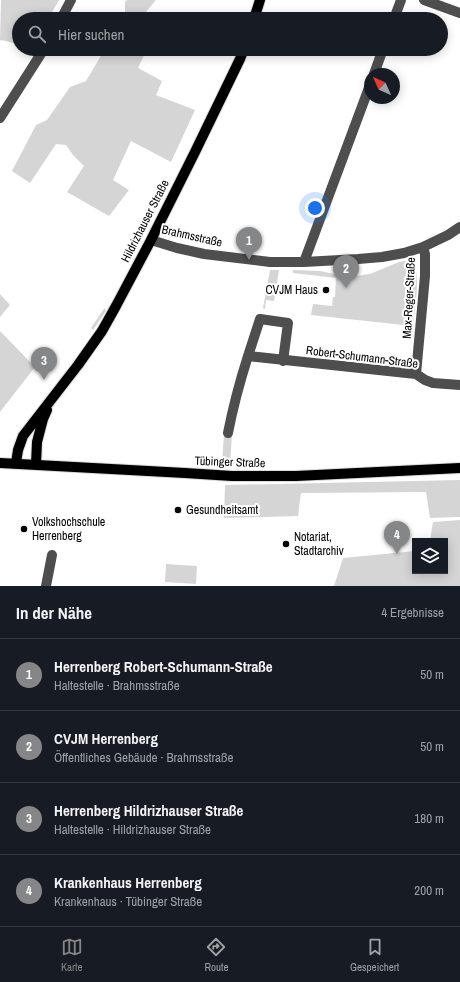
<!DOCTYPE html>
<html lang="de">
<head>
<meta charset="utf-8">
<style>
	body { margin:0; font-family:"Archivo Narrow",sans-serif; background:#242831; color:#f1f3f6 }
	.controls { position:absolute; right:12px; bottom:12px; display:grid; overflow:hidden; border-radius:0px; box-shadow:0 2px 10px #0003 }
	.controls button { width:36px; height:36px; display:grid; place-items:center; padding:0; border:0; border-bottom:1px solid #363941; background:#171b24; color:#f1f3f6; font:20px sans-serif }
	.compass { position:absolute; left:364px; top:68px; width:36px; height:36px; border-radius:50%; background:#171b24; box-shadow:0 2px 10px #0003; rotate:315deg }
	.you { position:absolute; left:315px; top:208px; width:14px; height:14px; margin:-10px; border:3px solid #fff; border-radius:50%; background:#1a73e8; box-shadow:0 0 0 6px #1a73e833 }
	.badge { display:grid; place-items:center; width:26px; height:26px; border-radius:50%; background:#858687; color:#fff; font-size:13px; font-weight:700 }
	.pin { position:absolute; translate:-50% -33px; filter:drop-shadow(0 1px 2px #0008) }
	.pin::after { content:''; position:absolute; top:21px; width:14px; height:12px; background:inherit; clip-path:polygon(0 0,100% 0,50% 100%) }
	.list { margin:0; padding:0; list-style:none }
	h2 { display:flex; justify-content:space-between; align-items:center; height:52px; margin:0; padding:0 16px; font-size:17px }
	h2 small { font-size:13px; font-weight:400; color:#9ea1a6 }
	.list li { display:grid; grid-template-columns:26px 1fr auto; gap:12px; align-items:center; box-sizing:border-box; height:72px; padding:0 16px; border-top:1px solid #363941 }
	.list b { display:block; font-size:15px; white-space:nowrap }
	.list p { margin:0; font-size:13px; white-space:nowrap; color:#9ea1a6 }
	.list em { font-size:13px; font-style:normal; color:#9ea1a6 }
	.icon { flex:none; width:22px; height:22px; fill:none; stroke:currentColor; stroke-width:2; stroke-linecap:round; stroke-linejoin:round }
	.map { position:relative; flex:none; width:460px; height:586px; overflow:hidden }
	.search { position:absolute; background:#171b24; box-shadow:0 2px 10px #0003; left:12px; right:12px; top:12px; height:44px; display:flex; align-items:center; gap:10px; box-sizing:border-box; padding:0 14px; border-radius:22px; color:#9ea1a6; font-size:15px }
	.sheet { height:340px; background:#171b24 }
	nav { display:flex; justify-content:space-around; align-items:center; box-sizing:border-box; height:56px; border-top:1px solid #363941; background:#171b24; font-size:11px; color:#9ea1a6 }
	nav a { display:grid; justify-items:center; gap:2px }
	nav .on { color:#858687 }
	.map>svg:first-child { display:block }
	.green { fill:#d5d5d5 }
	.lines { fill:none; stroke-linecap:round; stroke-linejoin:round }
	.major-casing { stroke:#dbdbdb; stroke-width:12 }
	.minor { stroke:#4e4e4e; stroke-width:10 }
	.major { stroke:#000; stroke-width:10 }
	.poi-dot { fill:#000; stroke:#fff; stroke-width:1.5 }
	.labels { text-anchor:middle; dominant-baseline:central; stroke-width:4; stroke-linejoin:round; paint-order:stroke }
	.street-label { font-size:12px; fill:#000; stroke:#fff }
	.poi-label { font-size:12px; fill:#000; stroke:#fff; text-anchor:start }
</style>
</head>
<body>
<div class="map">
<svg width="460" height="586" viewBox="0 0 460 586">
	<rect width="100%" height="100%" fill="#fff"/>
	<path class="green" d="M1 0H59L48 19H19V44L1 40 0 41Z
		M127 0H156L140 19H122L125 15V2Z
		M105 49H147L138 68 162 81 156 95 195 110 171 162 131 141 113 180 129 190 109 216 67 192 84 166 73 155 66 145 56 144 30 183 12 171 36 125 47 120 70 87 86 81Z
		M405 261C409 263 413 265 415 269 420 279 414 314 413 326L311 315 313 304 332 306 333 297H335L336 278 293 273V270L320 271 348 277 370 274 399 262Z
		M270 270H279L274 301 266 300 265 309 263 308Z
		M0 294 10 305 0 317Z
		M105 308 106 311 93 330 91 328 103 310Z
		M0 331 35 367 0 412Z
		M224 434 232 435 230 463H222Z
		M460 480V517L430 518 426 492 301 493 298 516 224 518 225 485Z
		M460 520V586H334L343 558 415 551V571H445V541H430L433 522Z
		M166 564 197 566 196 584 165 582Z"/>
	<g class="lines">
		<defs>
			<path id="major" d="M254 19 260 0
				M0 463 185 473 232 476H296L460 468
				M16 463 18 450 23 436 78 365 102 331 116 306 151 240 195 152 240 59 244 49
				M36 464 37 442 43 419 47 410"/>
		</defs>
		<use href="#major" class="major-casing"/>
		<path class="minor" d="M424 0 460 13
			M61 19 71 0
			M394 19 401 0
			M374 74 383 49
			M0 118 44 49
			M151 240 177 248 204 254 270 262H304L358 259 382 257 404 253 423 247 448 235 460 227
			M304 262 370 85
			M248 356 260 319 288 323 283 361
			M416 374 425 276V254L423 247
			M228 433C233 407 240 381 248 356L416 374 425 380 433 383 460 385
			M46 586 52 555"/>
		<use href="#major" class="major"/>
	</g>
	<g class="poi-dot">
		<circle cx="326" cy="290" r="4"/>
		<circle cx="178" cy="510" r="4"/>
		<circle cx="24" cy="529" r="4"/>
		<circle cx="286" cy="544" r="4"/>
	</g>
	<g class="labels">
		<g class="street-label">
			<text transform="translate(145 221) rotate(-63)">Hildrizhauser Straße</text>
			<text transform="translate(192 236) rotate(13)">Brahmsstraße</text>
			<text transform="translate(409 298) rotate(-87)">Max-Reger-Straße</text>
			<text transform="translate(362 357) rotate(7)">Robert-Schumann-Straße</text>
			<text transform="translate(230 462) rotate(2)">Tübinger Straße</text>
		</g>
		<g class="poi-label">
			<text x="318" y="290" text-anchor="end">CVJM Haus</text>
			<text x="186" y="510">Gesundheitsamt</text>
			<text x="32" y="522">Volkshochschule<tspan x="32" dy="14">Herrenberg</tspan></text>
			<text x="294" y="537">Notariat,<tspan x="294" dy="14">Stadtarchiv</tspan></text>
		</g>
	</g>
</svg>
<div class="controls">
<button><svg class="icon" aria-label="layers" viewBox="0 0 24 24"><path d="M12 4l9 5-9 5-9-5zM3 14l9 5 9-5"/></svg></button>
</div>
<svg class="compass" viewBox="-18 -18 36 36"><path d="M0-13l5 13h-10z" fill="#e53935"/><path d="M0 13l5-13h-10z" fill="#9ea1a6"/></svg>
<div class="you"></div>
<div class="pin badge" style="left:249px;top:260px">1</div>
<div class="pin badge" style="left:346px;top:288px">2</div>
<div class="pin badge" style="left:44px;top:380px">3</div>
<div class="pin badge" style="left:397px;top:554px">4</div>
<div class="search"><svg class="icon" aria-label="search" viewBox="0 0 24 24"><circle cx="10" cy="10" r="6"/><path d="M15 15l6 6"/></svg>Hier suchen</div>
</div>
<section class="sheet">
<h2>In der Nähe<small>4 Ergebnisse</small></h2>
<ul class="list">
<li><span class="badge">1</span><div><b>Herrenberg Robert-Schumann-Straße</b><p>Haltestelle · Brahmsstraße</p></div><em>50 m</em></li>
<li><span class="badge">2</span><div><b>CVJM Herrenberg</b><p>Öffentliches Gebäude · Brahmsstraße</p></div><em>50 m</em></li>
<li><span class="badge">3</span><div><b>Herrenberg Hildrizhauser Straße</b><p>Haltestelle · Hildrizhauser Straße</p></div><em>180 m</em></li>
<li><span class="badge">4</span><div><b>Krankenhaus Herrenberg</b><p>Krankenhaus · Tübinger Straße</p></div><em>200 m</em></li>
</ul>
</section>
<nav>
<a class="on"><svg class="icon" aria-label="map" viewBox="0 0 24 24"><path d="M3 6l6-2 6 2 6-2v14l-6 2-6-2-6 2zM9 4v14M15 6v14"/></svg>Karte</a>
<a><svg class="icon" aria-label="directions" viewBox="0 0 24 24"><path d="M12 3l9 9-9 9-9-9zM9 14v-3h6M13 9l2 2-2 2"/></svg>Route</a>
<a><svg class="icon" aria-label="saved" viewBox="0 0 24 24"><path d="M7 4h10v16l-5-4-5 4z"/></svg>Gespeichert</a>
</nav>
</body>
</html>
